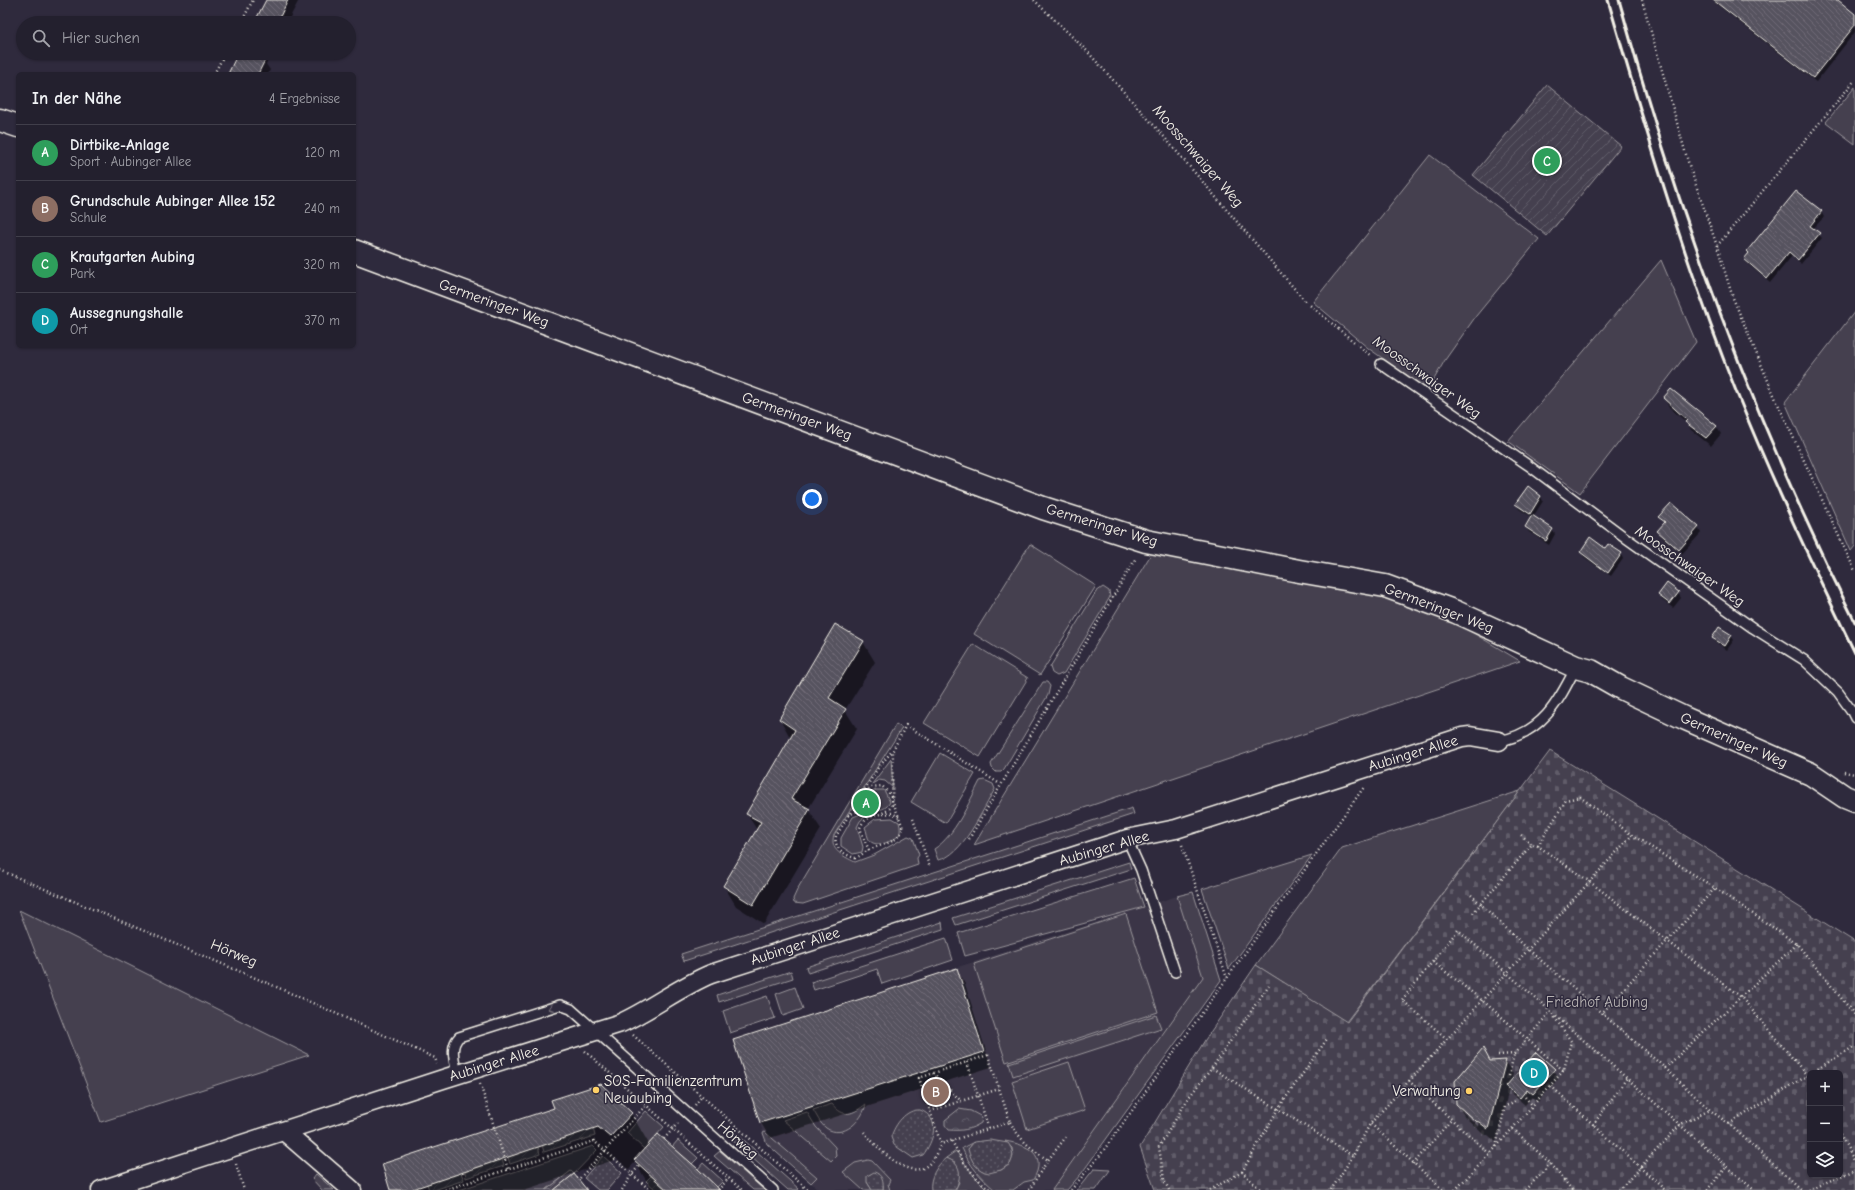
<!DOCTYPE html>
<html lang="de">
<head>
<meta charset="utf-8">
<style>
  :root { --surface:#23202e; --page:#2b2836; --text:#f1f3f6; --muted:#a3a3aa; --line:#403e4a; --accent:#8c9099 }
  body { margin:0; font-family:"Comic Neue",sans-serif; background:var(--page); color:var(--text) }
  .controls { position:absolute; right:12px; bottom:12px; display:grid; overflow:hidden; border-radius:6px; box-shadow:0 1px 3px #0004 }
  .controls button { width:36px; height:36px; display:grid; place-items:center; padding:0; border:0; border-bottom:1px solid var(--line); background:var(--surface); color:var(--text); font:20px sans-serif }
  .you { position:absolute; left:812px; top:499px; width:14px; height:14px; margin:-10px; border:3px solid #fff; border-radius:50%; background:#1a73e8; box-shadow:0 0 0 6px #1a73e833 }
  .badge { display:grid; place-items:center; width:26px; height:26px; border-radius:50%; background:var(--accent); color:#fff; font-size:13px; font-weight:700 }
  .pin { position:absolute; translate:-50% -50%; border:2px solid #fff; box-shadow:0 1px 4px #0006 }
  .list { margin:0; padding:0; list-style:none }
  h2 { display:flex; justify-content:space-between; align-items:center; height:52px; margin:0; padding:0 16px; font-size:17px }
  h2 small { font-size:13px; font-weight:400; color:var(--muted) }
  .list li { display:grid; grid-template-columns:26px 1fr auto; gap:12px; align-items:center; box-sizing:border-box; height:56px; padding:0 16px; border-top:1px solid var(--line) }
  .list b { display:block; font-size:15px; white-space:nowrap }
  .list p { margin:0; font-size:13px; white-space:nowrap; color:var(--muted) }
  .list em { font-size:13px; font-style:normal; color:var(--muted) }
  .icon { flex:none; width:22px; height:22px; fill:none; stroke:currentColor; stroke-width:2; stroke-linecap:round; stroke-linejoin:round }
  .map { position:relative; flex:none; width:1855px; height:1190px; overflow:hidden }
  .search { position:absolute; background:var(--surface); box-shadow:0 1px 3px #0004; left:16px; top:16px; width:340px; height:44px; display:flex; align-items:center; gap:10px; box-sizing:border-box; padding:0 14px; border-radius:22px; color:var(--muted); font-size:15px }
  .panel { position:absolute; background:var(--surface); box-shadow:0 1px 3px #0004; left:16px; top:72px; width:340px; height:276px; border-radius:6px }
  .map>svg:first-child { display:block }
  .built { fill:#3b3647 }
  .grass { fill:#454050; stroke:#9c989c }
  .forest { fill:url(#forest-crowns); stroke:#9c989c }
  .cemetery { fill:url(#cemetery-stones); stroke:#9c989c; fill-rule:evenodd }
  .park { fill:url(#park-dots); stroke:#9c989c }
  .garden { fill:url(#garden-furrows); stroke:#9c989c }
  .shadow { fill:#0007; fill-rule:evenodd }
  .building { fill:url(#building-back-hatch); stroke:#f4f1e8 }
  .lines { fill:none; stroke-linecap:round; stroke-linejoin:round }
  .lane-casing { stroke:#f4f1e8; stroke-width:12 }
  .street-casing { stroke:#f4f1e8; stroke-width:21 }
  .secondary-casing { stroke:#f4f1e8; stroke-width:25 }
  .path { stroke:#f4f1e8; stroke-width:2.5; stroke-dasharray:1 3; stroke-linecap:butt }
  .lane { stroke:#2f2a3d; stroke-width:9 }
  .street { stroke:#2f2a3d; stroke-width:18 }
  .secondary { stroke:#2f2a3d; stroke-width:22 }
  .rail { stroke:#f4f1e8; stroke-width:3 }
  .oneway { stroke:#747079 }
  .poi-dot { fill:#ffd166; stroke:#2f2a3d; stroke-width:1.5 }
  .labels { text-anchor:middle; stroke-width:3; stroke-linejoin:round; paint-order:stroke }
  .street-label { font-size:15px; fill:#f4f1e8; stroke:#2f2a3d }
  .park-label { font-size:15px; fill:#b7b3b3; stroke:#2f2a3d }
  .poi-label { font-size:15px; fill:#f4f1e8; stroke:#2f2a3d; text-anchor:start }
</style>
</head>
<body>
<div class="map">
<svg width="1855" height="1190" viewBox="0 0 1855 1190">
  <defs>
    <pattern id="forest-crowns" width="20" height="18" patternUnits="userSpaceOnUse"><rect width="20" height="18" fill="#454050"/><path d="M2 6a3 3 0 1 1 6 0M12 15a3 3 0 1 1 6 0" fill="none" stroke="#605c69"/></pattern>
    <pattern id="cemetery-stones" width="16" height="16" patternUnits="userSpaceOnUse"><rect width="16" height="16" fill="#454050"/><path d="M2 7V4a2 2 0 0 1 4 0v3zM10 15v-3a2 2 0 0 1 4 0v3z" fill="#605c69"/></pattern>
    <pattern id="park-dots" width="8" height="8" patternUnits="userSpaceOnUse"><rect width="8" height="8" fill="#454050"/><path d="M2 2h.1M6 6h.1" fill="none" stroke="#605c69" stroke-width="1.8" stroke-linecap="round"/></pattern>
    <pattern id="garden-furrows" width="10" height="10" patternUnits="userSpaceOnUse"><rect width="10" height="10" fill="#454050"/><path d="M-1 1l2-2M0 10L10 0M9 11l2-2" fill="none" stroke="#605c69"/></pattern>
    <pattern id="building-back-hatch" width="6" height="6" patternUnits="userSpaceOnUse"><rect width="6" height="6" fill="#56525f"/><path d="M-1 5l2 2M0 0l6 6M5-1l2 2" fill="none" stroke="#6f6b76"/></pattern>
  </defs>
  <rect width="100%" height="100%" fill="#2f2a3d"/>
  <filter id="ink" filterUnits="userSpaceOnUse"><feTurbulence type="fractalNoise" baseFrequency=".025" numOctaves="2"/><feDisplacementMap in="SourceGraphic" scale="8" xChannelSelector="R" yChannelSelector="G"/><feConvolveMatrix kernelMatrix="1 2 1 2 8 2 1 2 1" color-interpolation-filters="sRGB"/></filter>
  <g filter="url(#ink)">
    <path class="built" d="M 1177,896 L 1203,977 L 1052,1190 L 819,1190 L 767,1144 L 733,1040 Z"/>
    <path class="grass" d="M 1855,87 L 1855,144 L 1826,122 Z
      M 1430,155 L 1539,239 L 1476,316 L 1445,360 L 1428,390 L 1368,348 L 1313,302 Z
      M 1661,260 L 1696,342 L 1580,493 L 1508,441 Z
      M 1855,311 L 1855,546 L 1851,551 L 1785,402 Z
      M 1030,544 L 1096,586 L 1040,675 L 974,634 Z
      M 1153,551 L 1406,600 L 1453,621 L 1520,661 L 974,845 Z
      M 1103,587 L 1109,591 L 1110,597 L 1064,673 L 1057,676 L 1052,673 L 1050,667 L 1096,592 Z
      M 973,644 L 1028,678 L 980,757 L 924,723 Z
      M 1043,682 L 1047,682 L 1050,686 L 1048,695 L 1004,769 L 1001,772 L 996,772 L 992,768 L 991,764 Z
      M 896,724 L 902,728 L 834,835 C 829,850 843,856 855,862 L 874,855 L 908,836 L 913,838 L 919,855 L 917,858 L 918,865 L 803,904 L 794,903 L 793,899 L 798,888 Z
      M 940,753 L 975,774 L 946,823 L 911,802 Z
      M 891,759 L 893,788 L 885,781 L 879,780 L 872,784 Z
      M 984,780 L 993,784 L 995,789 C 983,809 962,857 938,860 L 934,849 C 955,836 969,802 980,781 Z
      M 876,790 L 884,790 L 890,802 C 884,814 870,809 859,807 L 866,795 Z
      M 1520,791 L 1346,1022 L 1256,965 L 1342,848 Z
      M 1132,808 L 1134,814 L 684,961 L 681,954 Z
      M 863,813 L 867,815 L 860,821 L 857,827 L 863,847 L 862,852 L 853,854 L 841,846 L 841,838 L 853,817 Z
      M 892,818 L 899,822 C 900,826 901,831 899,835 C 894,841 877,848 870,841 C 867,838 867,831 865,827 L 875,819 Z
      M 1312,855 L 1229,969 L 1202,889 Z
      M 1129,862 L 1131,869 L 956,925 L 953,918 Z
      M 1134,878 L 1144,907 L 965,956 L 958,933 Z
      M 1193,892 L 1221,980 L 1081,1174 L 1067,1190 L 1052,1190 L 1203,977 L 1177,896 Z
      M 19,910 L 309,1055 L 101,1122 Z
      M 1126,914 L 1158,1012 L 1006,1062 L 974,964 Z
      M 942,922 L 943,929 L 808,973 L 806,967 Z
      M 946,938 L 953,960 L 882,984 L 877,969 L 814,990 L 811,982 Z
      M 791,971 L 793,978 L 719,1002 L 717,995 Z
      M 795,987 L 803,1009 L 783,1016 L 776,994 Z
      M 767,996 L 775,1018 L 730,1033 L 723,1011 Z
      M 1156,1015 L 1161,1028 L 1013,1076 L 1009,1063 Z
      M 1069,1062 L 1085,1110 L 1027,1129 L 1012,1081 Z
      M 832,1104 C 844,1119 853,1114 866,1104 C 863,1120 843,1140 826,1128 C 820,1124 817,1116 813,1110 Z
      M 646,1111 L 664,1127 L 644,1149 L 627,1133 Z
      M 807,1112 L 816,1127 L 835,1147 L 836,1156 L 831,1161 L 783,1120 Z
      M 765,1132 L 817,1177 L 811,1183 L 767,1144 L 763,1133 Z
      M 737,1134 L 799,1189 L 798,1190 L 788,1190 L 732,1140 Z
      M 678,1140 L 698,1158 L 692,1164 L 672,1147 Z
      M 1005,1141 C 1028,1145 1048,1154 1033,1180 L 1024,1182 L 1013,1190 L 995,1190 C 981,1178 969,1165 962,1148 L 974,1142 L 971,1144 C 971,1158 971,1165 985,1172 L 1001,1170 L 1010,1164 L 1013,1156 L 1012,1148 Z
      M 593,1146 L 597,1150 L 574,1174 L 571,1171 L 546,1190 L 459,1190 Z
      M 720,1151 L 764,1190 L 753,1190 L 714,1156 Z
      M 956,1151 L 974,1176 L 988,1190 L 955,1190 L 959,1182 L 955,1162 L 946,1158 Z
      M 868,1160 L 872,1161 L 890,1180 L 888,1184 L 890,1190 L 883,1190 L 883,1185 L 867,1182 L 872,1190 L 863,1190 L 843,1172 L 855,1163 Z
      M 703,1163 L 723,1181 L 717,1187 L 698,1169 Z
      M 1094,1169 L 1110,1170 L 1096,1190 L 1077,1190 Z
      M 316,1174 L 334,1190 L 322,1190 L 312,1179 Z"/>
    <path class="forest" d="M 959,1109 L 971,1111 L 982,1117 L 981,1123 C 970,1130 962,1131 949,1130 L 945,1125 L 945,1120 Z"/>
    <path class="cemetery" d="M 1550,751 L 1855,942 L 1855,1190 L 1155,1190 L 1140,1147 L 1205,1040 L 1256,965 L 1347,1022 ZM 1810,1073 L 1840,1073 L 1840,1175 L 1810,1175 Z"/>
    <path class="park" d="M 920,1110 C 942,1118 933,1142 923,1155 L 913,1158 L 894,1145 L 891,1137 C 895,1124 906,1109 920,1110 Z
      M 990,1140 L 1008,1143 C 1013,1149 1014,1157 1010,1164 L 1001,1170 L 989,1173 C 977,1171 971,1161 968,1149 L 974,1142 Z
      M 603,1156 L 622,1173 L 607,1190 L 598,1190 L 584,1178 Z
      M 946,1158 C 962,1163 962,1177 955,1190 L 931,1190 C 929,1178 937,1165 946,1158 Z
      M 874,1172 C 882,1174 884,1182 883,1190 L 872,1190 L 867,1182 L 867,1176 Z"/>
    <path class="garden" d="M 1547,85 L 1621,146 L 1547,236 L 1473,175 Z
      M 593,1128 L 595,1136 L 544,1152 L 542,1145 Z
      M 500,1133 L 538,1147 L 540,1154 L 510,1164 Z
      M 497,1144 L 504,1166 L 466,1178 L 465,1172 L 496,1161 L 491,1145 Z
      M 571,1171 L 574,1174 L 554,1190 L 546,1190 Z
      M 461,1173 L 464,1180 L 434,1190 L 429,1190 L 427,1184 Z
      M 651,1176 L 667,1190 L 656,1190 L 646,1181 Z"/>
    <path class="shadow" d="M 267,0 L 299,0 L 287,23 L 255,23 Z
      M 1713,0 L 1836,0 L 1855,15 L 1855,32 L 1816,82 L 1715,3 Z
      M 240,53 L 272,53 L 266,64 L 270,70 L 268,74 L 229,74 Z
      M 1821,212 L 1824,217 L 1813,229 L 1822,238 L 1801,264 L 1792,256 L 1770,283 L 1748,264 L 1745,260 L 1750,254 Z
      M 1664,398 L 1716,426 L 1721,434 L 1711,446 L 1691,430 L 1688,424 L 1669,407 Z
      M 1528,488 L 1541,497 L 1543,501 L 1533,517 L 1552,530 L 1555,534 L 1549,545 L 1529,532 L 1526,527 L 1532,517 L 1519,509 L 1517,504 Z
      M 1671,504 L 1698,528 L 1701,533 L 1682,554 L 1661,536 L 1658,531 L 1665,523 L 1660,517 Z
      M 1606,549 L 1621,554 L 1623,559 L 1611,576 L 1584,557 L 1581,552 Z
      M 1667,585 L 1678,593 L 1681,598 L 1673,608 L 1662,600 L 1659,595 Z
      M 1731,636 L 1734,640 L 1727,650 L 1716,642 L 1713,638 Z
      M 863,642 L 875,662 L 845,710 L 857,729 L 808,809 L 821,829 L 764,924 L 736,906 L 724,886 L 757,830 L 747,814 L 791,739 L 780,719 Z
      M 956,969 L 965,984 L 991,1067 L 770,1138 L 761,1123 L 734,1041 Z
      M 1536,1053 L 1554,1070 L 1559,1078 L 1538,1102 L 1532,1097 L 1525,1105 L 1512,1094 L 1509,1089 L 1496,1142 L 1488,1135 L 1484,1135 L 1465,1117 L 1457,1104 L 1490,1062 L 1505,1061 L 1513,1074 L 1511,1082 ZM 1463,1109 L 1479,1124 L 1478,1126 L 1463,1112 Z
      M 631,1113 L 649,1144 L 716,1190 L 652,1190 L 635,1162 L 629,1169 L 617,1159 L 524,1190 L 391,1190 Z"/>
    <path class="building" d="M 266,0 L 288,0 L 277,23 L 254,23 Z
      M 1713,0 L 1838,0 L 1855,14 L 1855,25 L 1813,78 Z
      M 238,53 L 261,53 L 259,57 L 265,60 L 258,74 L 228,74 Z
      M 1796,191 L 1822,211 L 1810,226 L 1820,233 L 1798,260 L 1789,252 L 1767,279 L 1744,259 L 1749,253 L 1747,251 Z
      M 1671,389 L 1717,426 L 1706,438 L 1685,422 L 1687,420 L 1663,398 Z
      M 1528,486 L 1541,496 L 1530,514 L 1515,504 Z
      M 1671,503 L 1699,527 L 1679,550 L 1657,531 L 1665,522 L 1658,517 Z
      M 1532,515 L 1553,529 L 1546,541 L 1525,527 Z
      M 1590,537 L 1605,548 L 1608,544 L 1622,553 L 1608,573 L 1580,552 Z
      M 1667,583 L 1679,592 L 1670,604 L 1658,595 Z
      M 835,624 L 864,641 L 829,698 L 846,709 L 791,799 L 810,809 L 753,905 L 723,886 L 761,822 L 746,814 L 795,730 L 779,719 Z
      M 1719,627 L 1732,635 L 1725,646 L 1712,638 Z
      M 957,968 L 984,1052 L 760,1123 L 733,1040 Z
      M 1483,1048 L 1490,1061 L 1506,1060 L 1488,1129 L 1479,1122 L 1475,1121 L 1456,1104 L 1455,1081 Z
      M 1536,1052 L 1555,1069 L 1533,1094 L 1527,1089 L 1520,1098 L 1506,1086 Z
      M 601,1084 L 632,1113 L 610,1137 L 598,1127 L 410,1190 L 390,1190 L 382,1164 L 554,1108 L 551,1100 Z
      M 658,1134 L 698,1169 L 720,1190 L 667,1190 L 634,1160 Z
      M 574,1174 L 587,1190 L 554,1190 Z"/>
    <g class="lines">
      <g class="lane-casing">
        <path id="lane" d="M 1381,364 L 1528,465 L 1626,538 L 1753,628 L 1804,660 L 1838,692 L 1851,710 L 1855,718
          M 1499,741 C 1542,733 1558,703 1576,667
          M 1127,839 L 1141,870 L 1175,972
          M 457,1074 C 455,1062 449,1047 459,1037 L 560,1005 L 571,1009 L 773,1190"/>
      </g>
      <g class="street-casing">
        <path id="street" d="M 284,1131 L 352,1190
          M 101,1190 L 443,1079 L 621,1023 C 652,1009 679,987 711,974 L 1127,839 L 1176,829 L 1462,737 L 1470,736 L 1499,741"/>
      </g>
      <g class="secondary-casing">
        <path id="secondary" d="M 0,120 L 18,126
          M 354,251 L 1043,508 L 1146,541 L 1299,571 L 1385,586 L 1456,612 L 1576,667 L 1591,671 L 1621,688 L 1684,718 L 1811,774 L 1845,797 L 1855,801"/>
      </g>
      <path class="path" d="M 1034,0 L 1086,50 L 1159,131 L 1305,301 L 1371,356
        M 1642,0 L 1689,165 L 1717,246 L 1733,298 L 1777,402 L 1855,571
        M 241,23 L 253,0
        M 214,74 L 225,53
        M 1717,246 L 1855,80
        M 1844,772 L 1855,774
        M 859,797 L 871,787 L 882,786 L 890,794 L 903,828 C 898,844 883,843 869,850 C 864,852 861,856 855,858 C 845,855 833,848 836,836 L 878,768 L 893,750 L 906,725 L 1000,784
        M 883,814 L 892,813 L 899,817
        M 848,815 L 858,811 L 876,814
        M 913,819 L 930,868
        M 1521,835 L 1532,844
        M 969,839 L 1136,558
        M 1182,845 L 1227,978
        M 1538,846 L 1566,800 L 1580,797 L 1632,835 L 1715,888 L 1797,944 L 1855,1015
        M 869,850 L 864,839 L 860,828 C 866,812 885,818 892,805 L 893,751
        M 0,870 L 279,988 L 435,1058 L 437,1064
        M 1471,895 L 1529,950 L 1665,1068 L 1710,1110 L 1729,1124 L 1801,1190
        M 1473,913 L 1532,844 L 1538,846 L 1590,882 L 1741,997 L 1810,1079
        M 1433,962 L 1483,1001 L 1563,1070
        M 1601,1014 L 1715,888
        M 633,1035 L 808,1190
        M 1447,1039 L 1402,1000 L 1458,930 L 1754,1190
        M 585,1051 L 742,1190
        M 988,1055 L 1010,1122 L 941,1144 L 919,1078 Z
        M 1498,1055 L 1514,1054 L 1551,1011
        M 967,1062 L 989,1129
        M 1212,1068 L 1269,985
        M 1665,1068 L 1797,944
        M 933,1073 L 961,1101
        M 1811,1073 L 1855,1046
        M 1509,1076 L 1514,1054
        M 1409,1081 L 1632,835
        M 480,1084 L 508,1169
        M 1551,1086 L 1665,1190
        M 1525,1097 L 1533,1106
        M 695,1105 L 702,1096
        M 930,1111 L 999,1089
        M 1010,1122 C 1021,1141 1030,1148 1048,1160
        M 1371,1124 L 1443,1190
        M 1729,1124 L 1810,1074
        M 1593,1125 L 1627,1078
        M 1513,1129 L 1551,1164 L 1572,1190
        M 864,1132 C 875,1145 905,1179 925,1167 C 933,1162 937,1152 941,1144
        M 1840,1134 L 1855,1162
        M 664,1139 L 679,1122
        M 952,1141 C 961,1160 973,1177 991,1190
        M 1496,1147 L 1505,1106 L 1511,1104 L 1515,1100
        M 236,1164 L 244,1190
        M 1413,1164 L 1452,1119
        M 1242,1172 L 1278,1109 L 1327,1039
        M 580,1178 L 646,1105
        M 445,1190 L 594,1141 L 650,1190
        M 622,1190 L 632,1174 L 639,1166
        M 718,1190 L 729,1178
        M 1029,1190 L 1048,1160 L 1066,1137
        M 1071,1190 L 1101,1154 L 1364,787
        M 1169,1190 L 1164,1180 L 1159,1147 L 1189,1097 L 1212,1068 L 1353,1156 L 1370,1124 L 1409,1081 L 1490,1154
        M 1210,1190 L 1242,1172 L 1261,1190
        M 1331,1190 L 1353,1156
        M 1455,1190 L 1490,1154 L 1564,1070 L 1571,1041 L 1553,1015
        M 1525,1190 L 1551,1164
        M 1619,1190 L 1681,1124 L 1710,1110
        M 1707,1190 L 1728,1166
        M 1808,1190 L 1855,1170"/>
      <use href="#lane" class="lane"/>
      <use href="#street" class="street"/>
      <use href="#secondary" class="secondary"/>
      <path class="rail" d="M 1608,0 C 1646,131 1685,264 1736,391 C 1772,480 1813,567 1855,653
        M 1619,0 C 1678,214 1755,424 1855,622"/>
    </g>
    <defs><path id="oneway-chevron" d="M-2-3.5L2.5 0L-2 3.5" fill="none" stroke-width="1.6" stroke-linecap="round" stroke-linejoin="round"/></defs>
    <use class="oneway" href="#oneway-chevron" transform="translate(551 1008) rotate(163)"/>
  </g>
  <g class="poi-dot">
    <circle cx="596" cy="1090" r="4"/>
    <circle cx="1469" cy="1091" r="4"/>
  </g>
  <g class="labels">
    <g class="street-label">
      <text transform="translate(1198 156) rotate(49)" y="5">Moosschwaiger Weg</text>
      <text transform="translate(494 303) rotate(20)" y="5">Germeringer Weg</text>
      <text transform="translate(1427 377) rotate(36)" y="5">Moosschwaiger Weg</text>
      <text transform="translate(797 416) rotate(20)" y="5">Germeringer Weg</text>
      <text transform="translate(1102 525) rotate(17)" y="5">Germeringer Weg</text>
      <text transform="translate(1690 566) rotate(35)" y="5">Moosschwaiger Weg</text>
      <text transform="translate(1439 608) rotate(21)" y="5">Germeringer Weg</text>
      <text transform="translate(1734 740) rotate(24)" y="5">Germeringer Weg</text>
      <text transform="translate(1413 753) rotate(-17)" y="5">Aubinger Allee</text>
      <text transform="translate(1104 848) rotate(-16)" y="5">Aubinger Allee</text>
      <text transform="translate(795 946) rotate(-18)" y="5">Aubinger Allee</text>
      <text transform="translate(234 953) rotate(23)" y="5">Hörweg</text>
      <text transform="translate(494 1063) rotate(-17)" y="5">Aubinger Allee</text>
      <text transform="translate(738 1140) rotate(42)" y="5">Hörweg</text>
    </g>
    <g class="park-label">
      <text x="1597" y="1007">Friedhof Aubing</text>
    </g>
    <g class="poi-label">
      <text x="604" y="1086">SOS-Familienzentrum<tspan x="604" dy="17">Neuaubing</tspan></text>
      <text x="1461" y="1096" text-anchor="end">Verwaltung</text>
    </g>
  </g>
</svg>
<div class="controls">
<button>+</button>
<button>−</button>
<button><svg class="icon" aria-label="layers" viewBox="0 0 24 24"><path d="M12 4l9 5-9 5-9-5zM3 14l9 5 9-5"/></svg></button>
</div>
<div class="you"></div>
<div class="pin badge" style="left:866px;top:803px;background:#2e9e5b">A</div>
<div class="pin badge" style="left:936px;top:1092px;background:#8d6e63">B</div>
<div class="pin badge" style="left:1547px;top:161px;background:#2e9e5b">C</div>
<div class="pin badge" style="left:1534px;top:1073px;background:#0f9aa8">D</div>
<div class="search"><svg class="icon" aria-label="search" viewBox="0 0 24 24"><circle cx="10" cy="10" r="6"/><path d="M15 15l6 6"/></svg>Hier suchen</div>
<section class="panel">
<h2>In der Nähe<small>4 Ergebnisse</small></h2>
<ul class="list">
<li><span class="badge" style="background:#2e9e5b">A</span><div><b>Dirtbike-Anlage</b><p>Sport · Aubinger Allee</p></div><em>120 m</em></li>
<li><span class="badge" style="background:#8d6e63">B</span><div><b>Grundschule Aubinger Allee 152</b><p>Schule</p></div><em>240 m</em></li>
<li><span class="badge" style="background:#2e9e5b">C</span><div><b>Krautgarten Aubing</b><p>Park</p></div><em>320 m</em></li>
<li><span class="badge" style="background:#0f9aa8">D</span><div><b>Aussegnungshalle</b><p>Ort</p></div><em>370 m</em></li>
</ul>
</section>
</div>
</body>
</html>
